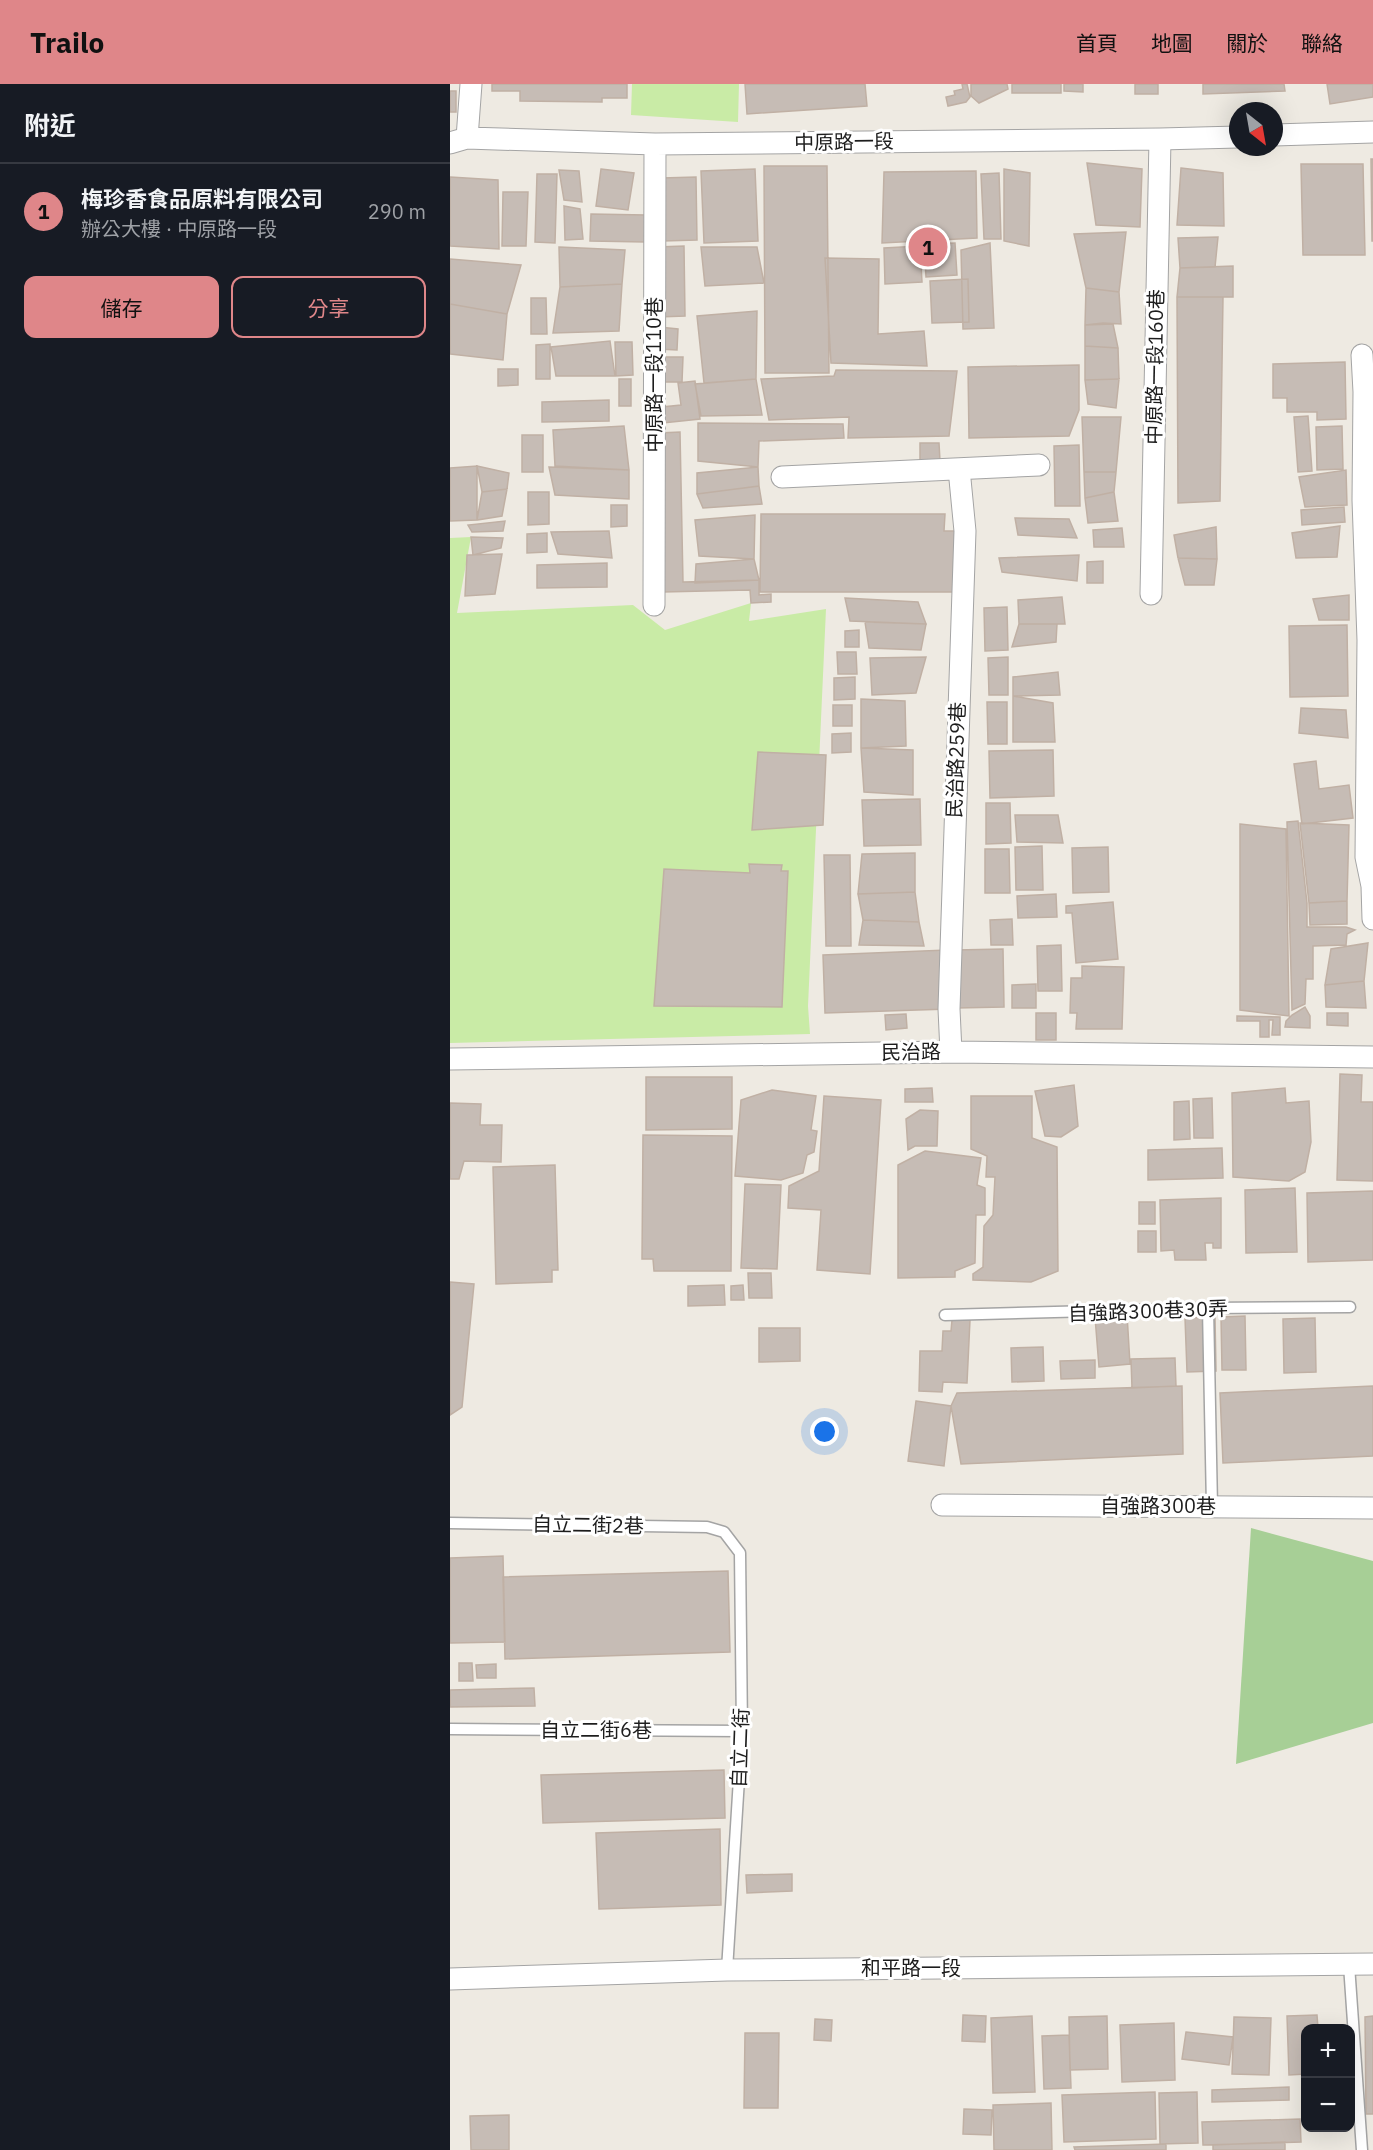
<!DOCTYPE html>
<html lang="zh-TW">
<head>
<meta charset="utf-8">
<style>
  :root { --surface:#171b24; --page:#20242c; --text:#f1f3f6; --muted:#9ea1a6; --line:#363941; --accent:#df8689 }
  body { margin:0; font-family:"IBM Plex Sans","Noto Sans TC",sans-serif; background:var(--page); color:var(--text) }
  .controls { position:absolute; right:18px; bottom:18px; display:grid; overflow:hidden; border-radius:12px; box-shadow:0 6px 24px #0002 }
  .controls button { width:54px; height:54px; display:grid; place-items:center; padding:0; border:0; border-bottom:2px solid var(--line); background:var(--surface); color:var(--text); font:30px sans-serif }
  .compass { position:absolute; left:779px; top:18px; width:54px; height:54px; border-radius:50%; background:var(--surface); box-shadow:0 6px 24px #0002; rotate:149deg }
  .you { position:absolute; left:375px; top:1348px; width:21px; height:21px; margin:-15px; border:4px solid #fff; border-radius:50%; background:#1a73e8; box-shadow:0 0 0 9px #1a73e833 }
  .badge { display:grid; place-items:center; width:39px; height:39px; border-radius:50%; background:var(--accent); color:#111; font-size:20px; font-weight:700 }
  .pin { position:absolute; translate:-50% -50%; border:3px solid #fff; box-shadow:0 2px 6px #0006 }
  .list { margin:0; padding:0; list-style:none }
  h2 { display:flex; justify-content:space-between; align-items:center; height:78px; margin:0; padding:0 24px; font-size:26px }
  h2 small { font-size:20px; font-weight:400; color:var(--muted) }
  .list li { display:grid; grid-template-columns:39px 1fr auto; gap:18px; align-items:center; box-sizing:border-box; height:96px; padding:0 24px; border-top:2px solid var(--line) }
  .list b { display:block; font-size:22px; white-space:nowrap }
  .list p { margin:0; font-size:20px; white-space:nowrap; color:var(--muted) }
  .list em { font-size:20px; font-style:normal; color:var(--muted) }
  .actions { display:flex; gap:12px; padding:18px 24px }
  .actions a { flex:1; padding:14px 0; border:2px solid var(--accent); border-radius:12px; text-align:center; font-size:21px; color:var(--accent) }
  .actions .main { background:var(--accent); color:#111 }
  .map { position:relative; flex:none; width:923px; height:2066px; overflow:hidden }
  header { display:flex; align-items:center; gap:36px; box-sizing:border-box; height:84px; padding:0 30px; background:var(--accent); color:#111 }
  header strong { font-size:28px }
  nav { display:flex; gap:33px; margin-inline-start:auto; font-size:21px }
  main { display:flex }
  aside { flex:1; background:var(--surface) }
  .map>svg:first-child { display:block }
  .grass { fill:#c9eba6 }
  .forest { fill:#a7cf96 }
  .building { fill:#c6bcb5; stroke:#c0b0a4; stroke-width:1.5 }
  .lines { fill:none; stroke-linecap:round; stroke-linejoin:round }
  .service-casing { stroke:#a4a4a4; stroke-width:13 }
  .minor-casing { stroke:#a4a4a4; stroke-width:23 }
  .service { stroke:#fff; stroke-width:10 }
  .minor { stroke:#fff; stroke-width:21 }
  .labels { text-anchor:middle; stroke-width:6; stroke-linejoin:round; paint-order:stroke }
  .street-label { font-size:20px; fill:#1d1d1d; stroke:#fff }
</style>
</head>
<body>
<header>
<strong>Trailo</strong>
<nav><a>首頁</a><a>地圖</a><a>關於</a><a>聯絡</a></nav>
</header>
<main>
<aside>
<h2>附近<small></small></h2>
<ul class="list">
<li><span class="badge">1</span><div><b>梅珍香食品原料有限公司</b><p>辦公大樓 · 中原路一段</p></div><em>290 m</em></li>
</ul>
<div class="actions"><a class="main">儲存</a><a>分享</a></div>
</aside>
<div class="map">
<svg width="923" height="2066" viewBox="0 0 923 2066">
  <rect width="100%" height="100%" fill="#eeeae2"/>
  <path class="grass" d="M 182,0 L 289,0 L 288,38 L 181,31 Z
    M 21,453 L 7,529 L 183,521 L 215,546 L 301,519 L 299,537 L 376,525 L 358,922 L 360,950 L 0,959 L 0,454 Z"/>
  <path class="forest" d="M 801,1444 L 923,1477 L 923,1639 L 786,1680 Z"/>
  <path class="building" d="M 42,0 L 177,0 L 177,14 L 152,14 L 152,18 L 70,17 L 70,7 L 42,7 Z
    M 295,0 L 415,0 L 417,22 L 297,30 Z
    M 512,0 L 517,0 L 520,13 L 516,18 L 498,22 L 496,13 L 505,11 L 504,7 L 513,5 Z
    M 521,0 L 557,0 L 558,5 L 529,19 L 521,12 Z
    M 562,0 L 611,0 L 611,9 L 562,9 Z
    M 614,0 L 633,0 L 633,8 L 614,7 Z
    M 685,0 L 708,0 L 708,10 L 685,10 Z
    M 753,0 L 834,0 L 835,7 L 753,10 Z
    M 877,0 L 923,0 L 923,13 L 880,20 Z
    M 0,7 L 6,7 L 6,28 L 0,28 Z
    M 921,75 L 923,75 L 923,157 L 922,157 Z
    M 637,79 L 692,85 L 690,143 L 646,141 Z
    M 851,80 L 913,80 L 915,171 L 853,171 Z
    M 314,82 L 377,82 L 379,289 L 315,289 Z
    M 731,84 L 773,89 L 774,142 L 727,141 Z
    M 151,85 L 184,89 L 178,126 L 146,122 Z
    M 305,85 L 308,157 L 254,159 L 251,87 Z
    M 554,85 L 580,89 L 579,162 L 554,157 Z
    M 109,86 L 129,87 L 132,118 L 114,116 Z
    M 526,87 L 527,154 L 432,159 L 434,88 Z
    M 549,89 L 551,155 L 534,155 L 531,90 Z
    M 87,90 L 107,90 L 105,159 L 85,158 Z
    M 0,93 L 48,96 L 49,165 L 0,162 Z
    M 246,93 L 247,156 L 213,157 L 212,94 Z
    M 53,108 L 78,108 L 76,162 L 52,162 Z
    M 114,122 L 130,125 L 133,155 L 115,156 Z
    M 141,130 L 196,131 L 195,158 L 140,157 Z
    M 676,148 L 669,208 L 636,204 L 624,150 Z
    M 768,153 L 765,183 L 730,184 L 728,154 Z
    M 505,159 L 507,191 L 476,193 L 474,160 Z
    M 540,159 L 544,244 L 513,245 L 511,166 Z
    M 234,162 L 235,232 L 208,233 L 207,163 Z
    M 470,162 L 472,198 L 435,200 L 434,164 Z
    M 109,163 L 175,166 L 172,200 L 110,203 Z
    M 251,163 L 307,163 L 314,199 L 255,202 Z
    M 375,174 L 429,175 L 428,250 L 474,247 L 477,282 L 381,279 Z
    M 0,175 L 71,181 L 57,230 L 0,220 Z
    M 783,182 L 783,213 L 727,213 L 730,184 Z
    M 518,195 L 519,238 L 482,239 L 480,197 Z
    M 172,200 L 169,247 L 103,249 L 110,203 Z
    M 636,204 L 669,208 L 671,240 L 653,239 L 635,241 Z
    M 727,213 L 773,213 L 770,417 L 728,419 Z
    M 81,214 L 96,214 L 97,250 L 81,250 Z
    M 0,220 L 57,230 L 53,276 L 0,270 Z
    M 307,227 L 306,295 L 254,299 L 247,232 Z
    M 663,240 L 668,264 L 635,262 L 635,241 Z
    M 209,243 L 228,245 L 227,266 L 208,265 Z
    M 160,257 L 165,292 L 106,292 L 101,263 Z
    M 165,258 L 182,258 L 183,291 L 166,292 Z
    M 100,260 L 100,295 L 86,295 L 86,261 Z
    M 635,262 L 668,264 L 669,295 L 635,296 Z
    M 210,273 L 233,273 L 232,298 L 211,298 Z
    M 895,278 L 896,335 L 867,336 L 867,328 L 837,328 L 837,314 L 823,314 L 823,280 Z
    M 629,281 L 629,326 L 619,352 L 519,354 L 518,283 Z
    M 48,285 L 68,285 L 68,301 L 48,302 Z
    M 386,286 L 507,287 L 499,352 L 398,354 L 399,333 L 319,336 L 311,295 L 384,292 Z
    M 169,295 L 181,295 L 181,322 L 169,322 Z
    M 306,295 L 312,331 L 251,332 L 245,300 Z
    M 669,295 L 666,324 L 638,320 L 635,296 Z
    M 245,297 L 250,335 L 213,339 L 212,323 L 231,321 L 228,299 Z
    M 159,316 L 159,337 L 92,338 L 92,318 Z
    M 858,332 L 862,387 L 848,388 L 844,333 Z
    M 632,333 L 671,333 L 666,388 L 634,388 Z
    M 248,339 L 393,340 L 394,354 L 309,357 L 308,383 L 248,377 Z
    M 174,342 L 179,386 L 105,382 L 103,346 Z
    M 892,342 L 893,385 L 867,386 L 866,343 Z
    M 230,348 L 233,498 L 309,496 L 309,511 L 321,510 L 321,518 L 301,519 L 300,506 L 213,508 L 209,349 Z
    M 72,351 L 93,351 L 93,388 L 72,388 Z
    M 470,359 L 489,359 L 490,377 L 470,378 Z
    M 629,361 L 630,422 L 605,422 L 604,362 Z
    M 27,382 L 27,436 L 0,437 L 0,384 Z
    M 27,382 L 59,389 L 57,405 L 32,408 Z
    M 99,383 L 179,386 L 179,415 L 105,411 Z
    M 308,383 L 309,402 L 247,410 L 247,389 Z
    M 896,386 L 897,421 L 855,423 L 849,393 Z
    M 634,388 L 666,388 L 664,408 L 635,414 Z
    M 309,402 L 312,420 L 253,424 L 247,410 Z
    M 57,405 L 52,432 L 27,436 L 32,408 Z
    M 78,408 L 99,408 L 99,440 L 78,441 Z
    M 664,408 L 668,437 L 638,439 L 635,414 Z
    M 161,421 L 177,421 L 177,442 L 161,443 Z
    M 894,423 L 895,438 L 852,441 L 851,426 Z
    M 311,430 L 495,430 L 494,447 L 515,447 L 514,508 L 310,508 Z
    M 305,431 L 304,475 L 249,472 L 245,436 Z
    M 565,434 L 619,435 L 627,454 L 568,451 Z
    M 55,437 L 53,447 L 22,448 L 18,441 Z
    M 890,442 L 887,473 L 846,474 L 842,449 Z
    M 766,443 L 767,475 L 728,474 L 724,451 Z
    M 672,444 L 674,463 L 644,463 L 643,446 Z
    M 159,447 L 162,474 L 108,470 L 101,448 Z
    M 97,449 L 97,468 L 77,469 L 77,450 Z
    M 21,453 L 53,454 L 51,464 L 23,471 Z
    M 52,470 L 45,510 L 15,512 L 17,471 Z
    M 629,471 L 627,497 L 552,488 L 549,474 Z
    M 728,474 L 767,475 L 764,501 L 735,501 Z
    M 304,475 L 309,496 L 245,499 L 246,480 Z
    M 653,477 L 653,499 L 637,499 L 637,478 Z
    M 157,479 L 157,503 L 87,504 L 87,481 Z
    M 899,511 L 899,536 L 869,536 L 863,515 Z
    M 612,513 L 615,540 L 569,540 L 568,516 Z
    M 395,514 L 468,518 L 476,540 L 400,537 Z
    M 557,523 L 558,566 L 535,567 L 534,524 Z
    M 415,538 L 476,540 L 471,566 L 419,564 Z
    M 569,540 L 607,540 L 606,558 L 562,563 Z
    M 897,541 L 898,612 L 840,613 L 839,542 Z
    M 409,546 L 409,563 L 395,563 L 395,547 Z
    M 387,568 L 406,568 L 407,590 L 388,590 Z
    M 476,573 L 466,609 L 422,611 L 420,574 Z
    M 558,573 L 558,611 L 539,611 L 538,574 Z
    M 608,588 L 610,611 L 563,612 L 563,593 Z
    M 405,593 L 405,615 L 384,616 L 384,594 Z
    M 563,612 L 603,619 L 605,658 L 563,658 Z
    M 411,615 L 455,617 L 456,662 L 411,664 Z
    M 537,618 L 557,618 L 557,660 L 538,660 Z
    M 383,621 L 402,621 L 402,642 L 383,642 Z
    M 851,624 L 896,626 L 898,654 L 849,649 Z
    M 401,649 L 401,668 L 382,669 L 382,650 Z
    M 411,664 L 463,666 L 463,711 L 414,708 Z
    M 603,666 L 604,712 L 540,714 L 539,667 Z
    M 308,668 L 376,671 L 373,741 L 302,746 Z
    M 866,677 L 869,705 L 899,701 L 903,734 L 852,740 L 844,680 Z
    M 470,715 L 471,761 L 414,762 L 412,716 Z
    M 536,719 L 560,719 L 561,759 L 536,760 Z
    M 565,731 L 608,731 L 613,759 L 567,758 Z
    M 848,737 L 857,819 L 857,843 L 896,843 L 905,846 L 897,850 L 896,861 L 863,862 L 863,895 L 856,895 L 855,920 L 842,926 L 837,738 Z
    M 850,739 L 899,741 L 897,817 L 859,819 Z
    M 790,740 L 836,745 L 839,932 L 790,926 Z
    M 592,762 L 593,806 L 566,806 L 565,763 Z
    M 658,763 L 659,808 L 623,809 L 622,764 Z
    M 535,765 L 559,765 L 560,809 L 535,809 Z
    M 465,769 L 465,808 L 408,810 L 412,770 Z
    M 374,771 L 400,771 L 401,862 L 376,862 Z
    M 299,780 L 332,781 L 331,787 L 338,787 L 332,923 L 204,922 L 214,785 L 300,789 Z
    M 465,808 L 469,838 L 413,836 L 408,810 Z
    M 606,810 L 607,833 L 568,834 L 567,812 Z
    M 897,817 L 897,840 L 860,841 L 859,819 Z
    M 663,818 L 668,875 L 626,879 L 622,829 L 616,829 L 616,822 Z
    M 562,835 L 563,861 L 541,861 L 540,836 Z
    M 413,836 L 469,838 L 474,862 L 409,861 Z
    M 918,859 L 914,897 L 875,901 L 881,865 Z
    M 611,861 L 612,907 L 588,907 L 587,862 Z
    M 553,865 L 554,923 L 507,924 L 506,866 Z
    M 497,866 L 499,925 L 375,929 L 373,871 Z
    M 632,882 L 674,883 L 672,945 L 626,945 L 627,929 L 620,929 L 621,894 L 632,894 Z
    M 914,897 L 916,924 L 876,923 L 875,901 Z
    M 586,900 L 586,924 L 562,924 L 562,901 Z
    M 855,923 L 860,932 L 860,944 L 835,943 L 836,937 L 842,931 Z
    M 586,929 L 606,929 L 606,956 L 586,956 Z
    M 877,929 L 898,929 L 898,942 L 877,941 Z
    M 456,930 L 457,944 L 436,946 L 435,931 Z
    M 787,932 L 830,933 L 830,951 L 822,951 L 823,936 L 819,936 L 819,953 L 810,953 L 810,937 L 787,937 Z
    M 890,990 L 912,991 L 911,1018 L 923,1018 L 923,1097 L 887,1096 Z
    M 196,993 L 282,993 L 282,1045 L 196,1046 Z
    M 624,1001 L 628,1042 L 611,1053 L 595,1052 L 585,1007 Z
    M 482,1004 L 483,1018 L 455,1018 L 455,1005 Z
    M 835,1004 L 836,1019 L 859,1017 L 861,1058 L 855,1088 L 839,1097 L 783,1093 L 782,1009 Z
    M 322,1006 L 366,1012 L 361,1046 L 367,1047 L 364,1068 L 357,1071 L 353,1089 L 331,1096 L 285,1092 L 291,1016 Z
    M 374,1012 L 431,1016 L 420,1190 L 367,1186 L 371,1126 L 338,1124 L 339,1102 L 369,1087 Z
    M 521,1012 L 582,1012 L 582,1054 L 607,1063 L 608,1187 L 581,1198 L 523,1196 L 523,1190 L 533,1183 L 534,1142 L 543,1131 L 545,1093 L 536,1093 L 537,1072 L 521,1065 Z
    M 762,1014 L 763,1054 L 744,1054 L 743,1015 Z
    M 739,1017 L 740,1055 L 724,1056 L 724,1018 Z
    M 0,1019 L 31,1020 L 30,1041 L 52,1041 L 51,1078 L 14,1077 L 9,1095 L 0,1095 Z
    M 470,1026 L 488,1027 L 487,1062 L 465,1062 L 458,1066 L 456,1035 Z
    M 193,1051 L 282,1052 L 281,1187 L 204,1187 L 203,1175 L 192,1175 Z
    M 772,1064 L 773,1094 L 698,1096 L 698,1066 Z
    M 475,1067 L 531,1074 L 527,1101 L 535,1104 L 535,1131 L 526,1131 L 525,1179 L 505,1187 L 505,1193 L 448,1194 L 448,1081 Z
    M 105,1081 L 108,1186 L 102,1186 L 102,1198 L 46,1200 L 43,1083 Z
    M 295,1100 L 331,1101 L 327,1185 L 291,1184 Z
    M 845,1104 L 847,1168 L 796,1169 L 795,1106 Z
    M 923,1107 L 923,1176 L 858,1178 L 857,1109 Z
    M 771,1114 L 771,1164 L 763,1164 L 763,1159 L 755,1159 L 756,1176 L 725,1176 L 724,1166 L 711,1167 L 710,1116 Z
    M 689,1118 L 705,1118 L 705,1140 L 689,1140 Z
    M 688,1147 L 706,1147 L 706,1168 L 688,1168 Z
    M 298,1189 L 321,1189 L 322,1214 L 299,1214 Z
    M 0,1198 L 24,1200 L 12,1323 L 0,1331 Z
    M 274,1201 L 275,1221 L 238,1222 L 238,1202 Z
    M 293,1201 L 294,1216 L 281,1216 L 281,1202 Z
    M 677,1230 L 680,1280 L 649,1283 L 645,1233 Z
    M 795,1232 L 796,1286 L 772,1286 L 771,1233 Z
    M 765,1233 L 766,1287 L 737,1288 L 735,1234 Z
    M 865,1234 L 866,1288 L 834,1289 L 833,1235 Z
    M 502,1236 L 520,1236 L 517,1299 L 493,1298 L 492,1308 L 469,1307 L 470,1267 L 492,1267 L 493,1247 L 501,1247 Z
    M 309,1244 L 350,1244 L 350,1277 L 309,1278 Z
    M 593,1263 L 594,1297 L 562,1298 L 561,1264 Z
    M 725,1274 L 726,1302 L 682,1304 L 681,1275 Z
    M 645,1276 L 645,1294 L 611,1295 L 610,1277 Z
    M 732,1302 L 733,1370 L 511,1380 L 501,1322 L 507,1309 Z
    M 923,1302 L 923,1372 L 773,1379 L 770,1309 Z
    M 466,1317 L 501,1322 L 494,1382 L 458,1377 Z
    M 53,1472 L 55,1558 L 0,1559 L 0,1474 Z
    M 278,1487 L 280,1568 L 55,1575 L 53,1493 Z
    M 9,1579 L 22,1579 L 23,1597 L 9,1597 Z
    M 46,1580 L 46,1594 L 27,1594 L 26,1581 Z
    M 84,1604 L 85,1622 L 0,1623 L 0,1606 Z
    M 274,1686 L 275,1734 L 93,1739 L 91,1691 Z
    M 270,1745 L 271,1821 L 149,1825 L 146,1749 Z
    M 342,1790 L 342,1807 L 297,1809 L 296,1791 Z
    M 513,1931 L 536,1932 L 535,1958 L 512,1957 Z
    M 867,1931 L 868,1944 L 856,1944 L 856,1990 L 839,1991 L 837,1932 Z
    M 582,1932 L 585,2008 L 543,2009 L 541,1934 Z
    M 657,1932 L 658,1985 L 620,1986 L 619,1933 Z
    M 923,1932 L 923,2030 L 916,2030 L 915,1933 Z
    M 784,1933 L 821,1934 L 819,1991 L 782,1990 Z
    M 365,1935 L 382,1936 L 381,1957 L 364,1956 Z
    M 724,1939 L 725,1996 L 672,1998 L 670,1941 Z
    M 736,1948 L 783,1953 L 779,1981 L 732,1975 Z
    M 295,1949 L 329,1949 L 328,2024 L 294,2024 Z
    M 619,1951 L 621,2004 L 594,2005 L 592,1952 Z
    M 839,2003 L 839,2016 L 762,2018 L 762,2006 Z
    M 705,2008 L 706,2055 L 614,2058 L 612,2011 Z
    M 747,2008 L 748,2059 L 710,2060 L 709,2009 Z
    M 601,2019 L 602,2066 L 544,2066 L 543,2021 Z
    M 514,2025 L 542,2026 L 541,2051 L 513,2050 Z
    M 59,2031 L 59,2066 L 21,2066 L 20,2032 Z
    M 850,2035 L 851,2058 L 753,2061 L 752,2038 Z
    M 835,2058 L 835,2066 L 763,2066 L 763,2061 Z
    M 716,2060 L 716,2066 L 625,2066 L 624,2063 Z"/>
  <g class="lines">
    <g class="service-casing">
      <path id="service" d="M 758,1224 L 762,1423
        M 495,1231 L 758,1224 L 900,1223
        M 0,1439 L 257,1443 L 274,1448 L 290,1469 L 292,1647 L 277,1886
        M 0,1645 L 292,1647
        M 899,1881 L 912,2066"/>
    </g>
    <g class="minor-casing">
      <path id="minor" d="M 824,51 L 923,48
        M 17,54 L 21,0
        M 0,59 L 17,54 L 205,60 L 710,55 L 788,53
        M 912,271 L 914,308 L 913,416 L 918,556 L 916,773 L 922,802 L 923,835
        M 332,393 L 589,381
        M 701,510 L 710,55
        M 204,521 L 205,60
        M 501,968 L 499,925 L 515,447 L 509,385
        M 0,975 L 501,968 L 923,973
        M 492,1421 L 923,1424
        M 0,1895 L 277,1886 L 923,1880"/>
    </g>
    <use href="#service" class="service"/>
    <use href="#minor" class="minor"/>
  </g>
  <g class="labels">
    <g class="street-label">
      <text transform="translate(394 58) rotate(-1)" y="7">中原路一段</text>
      <text transform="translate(705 283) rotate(-89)" y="7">中原路一段160巷</text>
      <text transform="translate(204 291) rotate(-90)" y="7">中原路一段110巷</text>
      <text transform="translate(506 676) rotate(-88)" y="7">民治路259巷</text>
      <text transform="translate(461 968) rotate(-1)" y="7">民治路</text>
      <text transform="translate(698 1227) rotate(-2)" y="7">自強路300巷30弄</text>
      <text x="708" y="1429">自強路300巷</text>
      <text transform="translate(138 1441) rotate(1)" y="7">自立二街2巷</text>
      <text x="146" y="1653">自立二街6巷</text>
      <text transform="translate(290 1664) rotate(-88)" y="7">自立二街</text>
      <text x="461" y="1891">和平路一段</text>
    </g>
  </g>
</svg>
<div class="controls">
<button>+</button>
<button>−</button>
</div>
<svg class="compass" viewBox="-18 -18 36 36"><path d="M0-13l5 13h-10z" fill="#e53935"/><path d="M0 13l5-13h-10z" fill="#9ea1a6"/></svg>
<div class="you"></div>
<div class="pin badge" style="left:478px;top:163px">1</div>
</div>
</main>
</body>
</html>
